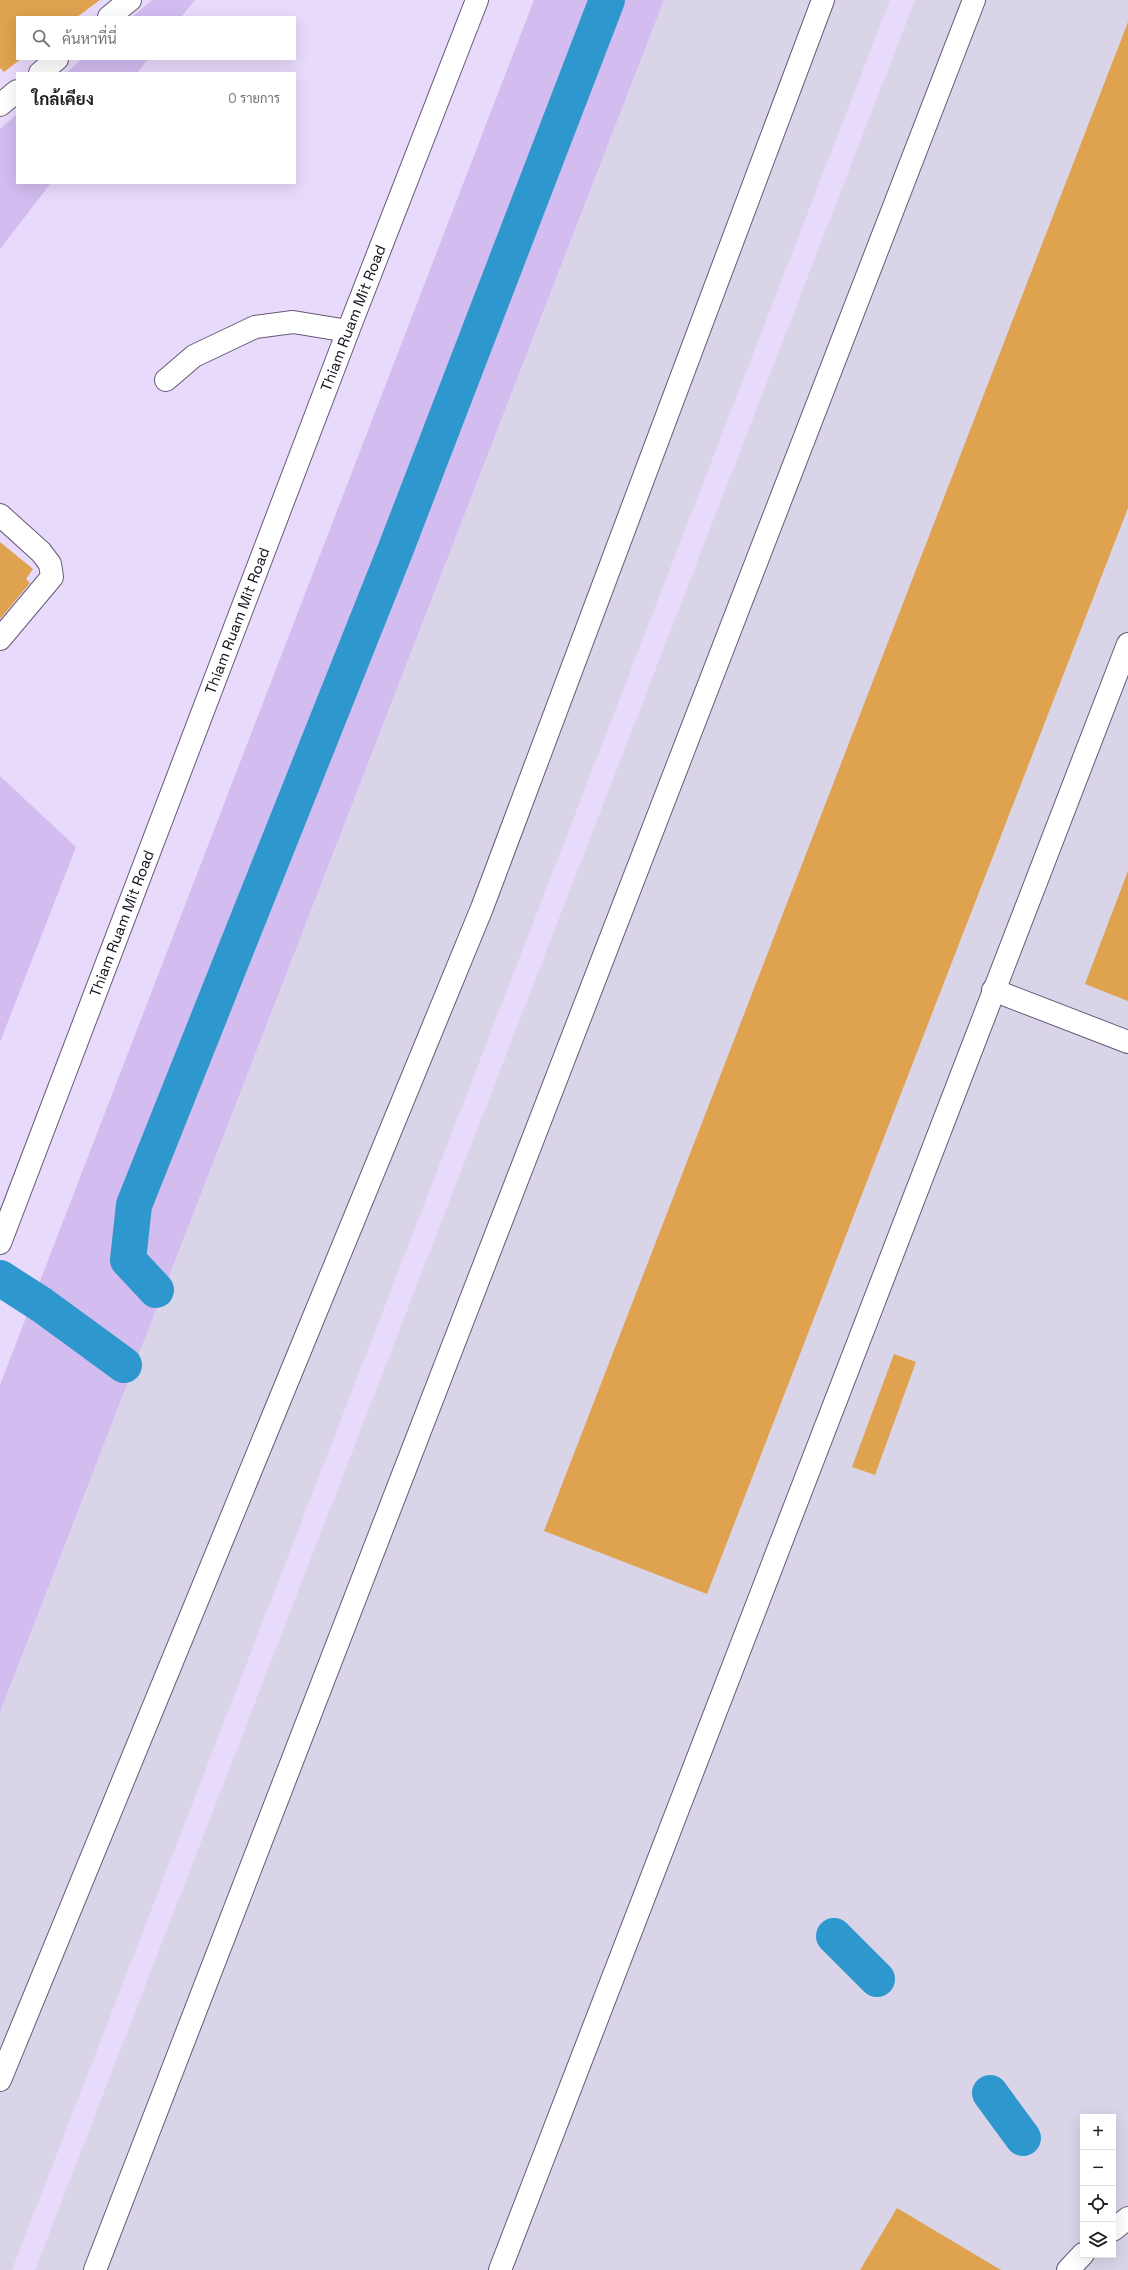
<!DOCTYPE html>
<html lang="th">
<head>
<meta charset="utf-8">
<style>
  :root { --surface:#fff; --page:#f6f6f6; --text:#202124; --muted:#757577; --line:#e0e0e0 }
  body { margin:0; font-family:"Space Grotesk",Sarabun,sans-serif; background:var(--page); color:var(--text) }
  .controls { position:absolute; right:12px; bottom:12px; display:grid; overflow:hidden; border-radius:0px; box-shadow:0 4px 16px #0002 }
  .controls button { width:36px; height:36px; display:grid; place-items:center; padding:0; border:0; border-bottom:1px solid var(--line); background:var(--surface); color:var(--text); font:20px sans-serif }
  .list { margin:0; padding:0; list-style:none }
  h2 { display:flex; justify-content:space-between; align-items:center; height:52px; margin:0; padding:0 16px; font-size:17px }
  h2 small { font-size:13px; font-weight:400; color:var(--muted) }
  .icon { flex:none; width:22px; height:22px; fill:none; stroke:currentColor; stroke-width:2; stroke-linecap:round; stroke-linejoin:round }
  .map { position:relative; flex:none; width:1128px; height:2270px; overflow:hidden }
  .search { position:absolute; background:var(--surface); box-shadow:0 4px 16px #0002; left:16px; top:16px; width:280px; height:44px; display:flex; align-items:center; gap:10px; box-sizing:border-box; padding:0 14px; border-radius:0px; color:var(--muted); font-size:15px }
  .panel { position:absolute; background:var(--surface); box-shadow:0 4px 16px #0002; left:16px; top:72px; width:280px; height:112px; border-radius:0px }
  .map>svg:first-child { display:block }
  .industrial { fill:#dad4e9; fill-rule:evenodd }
  .green { fill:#d2bcf0 }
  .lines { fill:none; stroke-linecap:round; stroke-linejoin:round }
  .canal { stroke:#2d97ce; stroke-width:36 }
  .building { fill:#dfa24f }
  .minor-casing { stroke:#665a77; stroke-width:24 }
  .minor { stroke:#fff; stroke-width:22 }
  .labels { text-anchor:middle; stroke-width:3; stroke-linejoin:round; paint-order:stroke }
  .street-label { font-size:15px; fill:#130e19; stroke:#e8dafb }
</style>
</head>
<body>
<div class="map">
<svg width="1128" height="2270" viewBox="0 0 1128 2270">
  <rect width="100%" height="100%" fill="#e8dafb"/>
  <path class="industrial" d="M 664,0 L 890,0 L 12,2270 L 0,2270 L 0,1712 Z
    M 915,0 L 1128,0 L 1128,2270 L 35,2270 ZM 1083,2117 L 1113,2117 L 1113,2255 L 1083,2255 Z"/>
  <path class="green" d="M 152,0 L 195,0 L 181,17 L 132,17 Z
    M 534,0 L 664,0 L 0,1712 L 0,1385 Z
    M 82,59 L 148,59 L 137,73 L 66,73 Z
    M 17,114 L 17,183 L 51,183 L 0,249 L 0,129 Z
    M 0,776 L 76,847 L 0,1042 Z"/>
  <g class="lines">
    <path class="canal" d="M 0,1278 L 42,1305 L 124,1365
      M 156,1290 L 128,1260 L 134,1205 L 395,551 L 607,0
      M 834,1936 L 877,1979
      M 990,2093 L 1023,2138"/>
  </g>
  <path class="building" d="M 0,0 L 100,0 L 77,17 L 17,17 L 17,59 L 21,59 L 4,72 L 0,68 Z
    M 1128,22 L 1128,508 L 707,1594 L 544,1531 Z
    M 0,542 L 33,569 L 26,579 L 30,583 L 0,619 Z
    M 1128,871 L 1128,1001 L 1085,984 Z
    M 894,1354 L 916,1362 L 875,1475 L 852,1467 Z
    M 897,2208 L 1001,2270 L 860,2270 Z"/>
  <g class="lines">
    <g class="minor-casing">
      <g id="minor">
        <path d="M 109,17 L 130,0"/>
        <path d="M 40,73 L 57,59"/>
        <path d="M 0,105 L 17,91"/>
        <path d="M 166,380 L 194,356 L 255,327 L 293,322 L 348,331"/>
        <path d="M 0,515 L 41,552 L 50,564 L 52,577 L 0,639"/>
        <path d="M 993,990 L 1128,1042"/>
        <path id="s1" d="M 0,1243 L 348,331 L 477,0"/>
        <path d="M 0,2080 L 482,908 L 823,0"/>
        <path d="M 1113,2230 L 1128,2218"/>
        <path d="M 95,2270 L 974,0"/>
        <path d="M 500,2270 L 1128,644"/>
        <path d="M 1068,2270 L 1083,2254"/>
      </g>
    </g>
    <use href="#minor" class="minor"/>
  </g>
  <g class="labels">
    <g class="street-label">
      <text dy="5" stroke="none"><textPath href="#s1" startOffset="990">Thiam Ruam Mit Road</textPath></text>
      <text dy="5" stroke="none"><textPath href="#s1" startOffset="666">Thiam Ruam Mit Road</textPath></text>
      <text dy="5" stroke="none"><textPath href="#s1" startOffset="342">Thiam Ruam Mit Road</textPath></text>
    </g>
  </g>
</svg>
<div class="controls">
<button>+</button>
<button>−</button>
<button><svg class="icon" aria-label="locate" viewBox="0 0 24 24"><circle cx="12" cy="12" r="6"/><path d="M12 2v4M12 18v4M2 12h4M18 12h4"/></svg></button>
<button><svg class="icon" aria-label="layers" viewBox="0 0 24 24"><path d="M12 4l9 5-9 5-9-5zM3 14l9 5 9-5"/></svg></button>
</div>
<div class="search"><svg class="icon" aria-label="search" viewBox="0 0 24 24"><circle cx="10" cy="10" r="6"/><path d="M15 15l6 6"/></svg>ค้นหาที่นี่</div>
<section class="panel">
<h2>ใกล้เคียง<small>0 รายการ</small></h2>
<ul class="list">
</ul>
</section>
</div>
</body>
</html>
